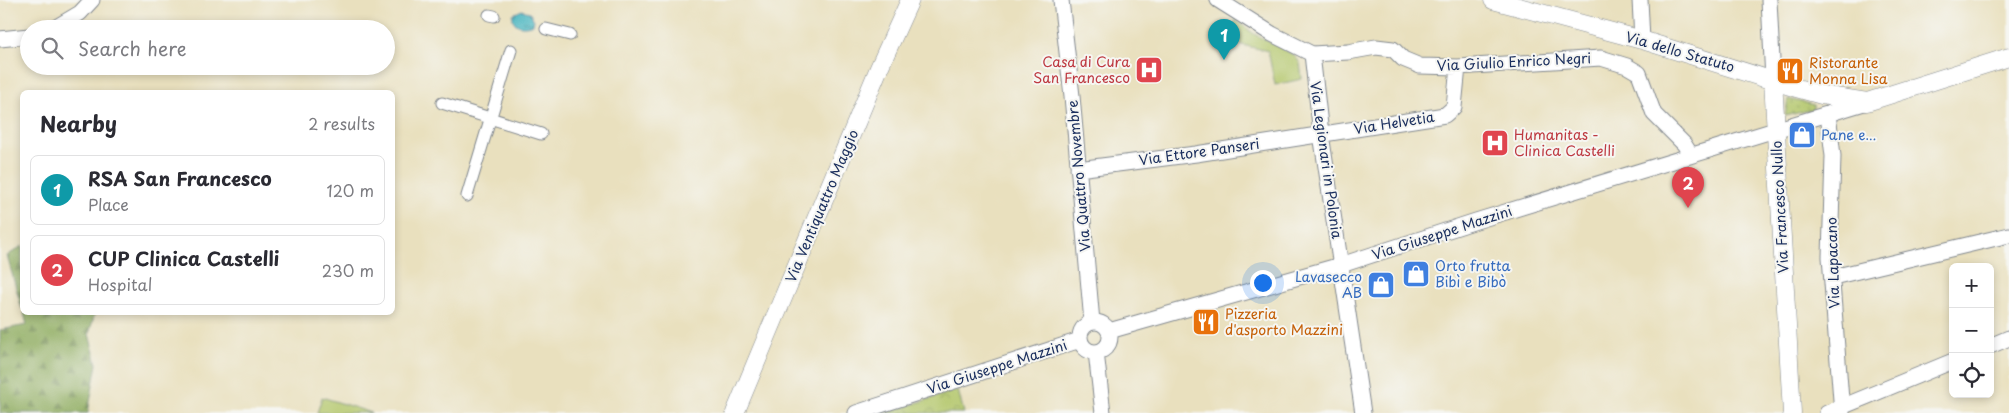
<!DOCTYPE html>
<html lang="en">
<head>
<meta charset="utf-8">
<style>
  :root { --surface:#fff; --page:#f2f2f3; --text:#2b2b33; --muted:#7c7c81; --line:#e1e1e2; --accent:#2563eb }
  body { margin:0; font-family:"Playpen Sans",sans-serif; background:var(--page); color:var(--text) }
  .controls { position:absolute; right:15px; bottom:15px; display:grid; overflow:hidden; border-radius:8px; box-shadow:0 2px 8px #0003 }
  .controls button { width:45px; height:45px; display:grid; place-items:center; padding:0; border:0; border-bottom:1px solid var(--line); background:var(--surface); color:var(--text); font:25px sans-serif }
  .you { position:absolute; left:1262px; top:282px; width:18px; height:18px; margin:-12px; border:4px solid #fff; border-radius:50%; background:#1a73e8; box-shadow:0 0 0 8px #1a73e833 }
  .badge { display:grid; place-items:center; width:32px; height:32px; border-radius:50%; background:var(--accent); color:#fff; font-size:16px; font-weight:700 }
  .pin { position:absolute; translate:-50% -41px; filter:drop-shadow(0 1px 2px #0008) }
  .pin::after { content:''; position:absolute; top:26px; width:18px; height:15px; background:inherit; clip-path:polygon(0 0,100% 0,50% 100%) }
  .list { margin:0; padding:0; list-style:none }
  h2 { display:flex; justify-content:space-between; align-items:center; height:65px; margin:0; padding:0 20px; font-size:21px }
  h2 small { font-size:16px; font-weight:400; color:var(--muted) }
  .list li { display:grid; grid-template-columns:32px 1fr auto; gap:15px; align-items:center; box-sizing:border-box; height:70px; margin:0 10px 10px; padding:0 10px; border:1px solid var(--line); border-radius:8px }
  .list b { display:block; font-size:19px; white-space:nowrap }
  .list p { margin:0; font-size:16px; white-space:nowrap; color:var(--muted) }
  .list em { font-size:16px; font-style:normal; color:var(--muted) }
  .icon { flex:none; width:28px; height:28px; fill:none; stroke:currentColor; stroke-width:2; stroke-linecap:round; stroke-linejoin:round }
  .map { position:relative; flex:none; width:2009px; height:413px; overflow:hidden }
  .search { position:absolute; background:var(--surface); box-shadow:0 2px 8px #0003; left:20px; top:20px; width:375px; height:55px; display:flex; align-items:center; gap:12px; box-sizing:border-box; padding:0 18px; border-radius:28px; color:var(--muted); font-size:19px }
  .panel { position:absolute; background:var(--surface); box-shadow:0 2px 8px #0003; left:20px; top:90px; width:375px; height:225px; border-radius:8px }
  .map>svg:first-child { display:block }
  .grass { fill:url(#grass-dots); stroke:#667a64 }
  .forest { fill:url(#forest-firs); stroke:#546d5e }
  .park { fill:url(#park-crowns); stroke:#667a64 }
  .garden { fill:#b2c669; stroke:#667a64 }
  .water { fill:url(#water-ripples); stroke:#30728e }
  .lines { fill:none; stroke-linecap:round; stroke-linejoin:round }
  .pedestrian-casing { stroke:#82888e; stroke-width:13 }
  .minor-casing { stroke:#82888e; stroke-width:17 }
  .tertiary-casing { stroke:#82888e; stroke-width:19 }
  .pedestrian { stroke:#fff; stroke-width:11 }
  .minor { stroke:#fff; stroke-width:15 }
  .tertiary { stroke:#fff; stroke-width:18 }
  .labels { text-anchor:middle; stroke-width:4; stroke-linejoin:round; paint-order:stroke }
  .street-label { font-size:14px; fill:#1b2f5e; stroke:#f6f6f2 }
  .health-label { font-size:14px; fill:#be3a42; stroke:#f6f6f2; text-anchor:end }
  .food-label { font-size:14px; fill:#c56008; stroke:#f6f6f2; text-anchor:start }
  .shop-label { font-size:14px; fill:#366cbe; stroke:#f6f6f2; text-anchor:start }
</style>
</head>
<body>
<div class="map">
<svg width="2009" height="413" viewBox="0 0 2009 413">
  <defs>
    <pattern id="grass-dots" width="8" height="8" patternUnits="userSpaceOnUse" patternTransform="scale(1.25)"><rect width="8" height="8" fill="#b2c669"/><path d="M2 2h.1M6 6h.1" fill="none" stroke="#98aa5d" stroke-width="1.8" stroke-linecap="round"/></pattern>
    <pattern id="forest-firs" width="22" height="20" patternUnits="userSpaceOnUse" patternTransform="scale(1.25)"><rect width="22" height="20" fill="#8dab5d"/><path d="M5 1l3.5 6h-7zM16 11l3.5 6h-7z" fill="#728c50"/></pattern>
    <pattern id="park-crowns" width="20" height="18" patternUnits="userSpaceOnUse" patternTransform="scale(1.25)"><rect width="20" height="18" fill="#b2c669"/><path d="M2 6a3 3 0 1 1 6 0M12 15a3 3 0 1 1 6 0" fill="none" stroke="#98aa5d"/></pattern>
    <pattern id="water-ripples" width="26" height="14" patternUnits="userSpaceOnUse" patternTransform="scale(1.25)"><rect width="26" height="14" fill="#46b5bf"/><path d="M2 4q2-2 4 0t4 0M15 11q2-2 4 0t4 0" fill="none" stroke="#3a949e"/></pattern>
  </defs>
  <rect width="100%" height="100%" fill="#f6f6f2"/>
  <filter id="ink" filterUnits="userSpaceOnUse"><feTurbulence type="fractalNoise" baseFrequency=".02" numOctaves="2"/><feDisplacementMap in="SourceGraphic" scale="10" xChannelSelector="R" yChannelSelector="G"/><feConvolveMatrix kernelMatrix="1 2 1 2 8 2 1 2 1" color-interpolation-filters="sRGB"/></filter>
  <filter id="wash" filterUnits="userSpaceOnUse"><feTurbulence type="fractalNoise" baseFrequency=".0096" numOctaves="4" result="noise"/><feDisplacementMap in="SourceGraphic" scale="20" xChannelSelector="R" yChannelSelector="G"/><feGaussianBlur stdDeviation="1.12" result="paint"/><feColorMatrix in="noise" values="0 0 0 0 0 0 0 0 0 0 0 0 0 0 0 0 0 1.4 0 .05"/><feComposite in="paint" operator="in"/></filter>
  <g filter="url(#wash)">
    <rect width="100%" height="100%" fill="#e9e0be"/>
    <path class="grass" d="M 1788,99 L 1814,105 L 1814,109 L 1785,116 Z"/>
    <path class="forest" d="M 22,246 L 22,309 L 7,256 Z
      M 24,313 L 95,313 L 89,334 L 97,364 L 88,413 L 0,413 L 0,330 L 27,325 Z"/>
    <path class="park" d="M 958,390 L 964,413 L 884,413 Z"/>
    <path class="garden" d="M 1236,20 L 1254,34 L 1294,55 L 1300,63 L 1302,79 L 1275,85 L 1268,51 L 1225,41 Z
      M 322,397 L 372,413 L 317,413 Z"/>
    <path class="water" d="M 522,10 L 529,12 L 534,20 L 533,24 C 524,28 511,27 513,14 Z"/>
  </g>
  <g filter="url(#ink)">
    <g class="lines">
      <g class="pedestrian-casing">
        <path id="pedestrian" d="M 489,15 L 494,16
          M 546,29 L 570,35
          M 442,103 L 541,134
          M 467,196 L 511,50"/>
      </g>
      <g class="minor-casing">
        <path id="minor" d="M 1061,0 L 1072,96 L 1092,322
          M 1218,0 L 1272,34 L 1312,54 L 1348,52 L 1376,47 L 1393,49 L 1403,59 L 1420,66 L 1458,67 L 1601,58 L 1627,66 L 1639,73 L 1654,114 L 1684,144 L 1691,155
          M 1640,0 L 1642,40
          M 1769,0 L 1773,80
          M 53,29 L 80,13 L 92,0
          M 0,39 L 29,36
          M 1312,54 L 1321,134 L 1363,413
          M 1828,114 L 1833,156 L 1830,257 L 1842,413
          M 1078,169 L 1196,154 L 1445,115 L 1454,107 L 1458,67
          M 1833,277 L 2009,235
          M1080 337a15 15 0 1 1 30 0a15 15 0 1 1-30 0Z
          M 1109,331 L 1341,265 L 1476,221 L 1867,102
          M 1990,346 L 2009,338
          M 1096,352 L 1103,413
          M 856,413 L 1080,340
          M 1827,413 L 1953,361"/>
      </g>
      <g class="tertiary-casing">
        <path id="tertiary" d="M 1493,0 L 1642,40 L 1793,87 L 1822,95 L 1867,102 L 2009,57
          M 1773,80 L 1792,413
          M 735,413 L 879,68 L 910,0"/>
      </g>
      <use href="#pedestrian" class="pedestrian"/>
      <use href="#minor" class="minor"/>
      <use href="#tertiary" class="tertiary"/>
    </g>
  </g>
  <defs>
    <g id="hospital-square" transform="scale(1.4375)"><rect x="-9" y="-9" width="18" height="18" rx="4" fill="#e0444e" stroke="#f6f6f2"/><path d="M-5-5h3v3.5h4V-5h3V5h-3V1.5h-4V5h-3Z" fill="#fff"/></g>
    <g id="restaurant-square" transform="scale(1.4375)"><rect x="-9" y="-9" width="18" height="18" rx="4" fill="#e8710a" stroke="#f6f6f2"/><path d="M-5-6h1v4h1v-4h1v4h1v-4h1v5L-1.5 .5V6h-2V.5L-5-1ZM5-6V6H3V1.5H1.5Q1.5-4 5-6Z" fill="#fff"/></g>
    <g id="shop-square" transform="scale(1.4375)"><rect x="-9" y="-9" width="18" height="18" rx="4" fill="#3f7fe0" stroke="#f6f6f2"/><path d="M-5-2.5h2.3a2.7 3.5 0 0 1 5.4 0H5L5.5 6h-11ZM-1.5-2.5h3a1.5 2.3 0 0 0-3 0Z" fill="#fff"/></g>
  </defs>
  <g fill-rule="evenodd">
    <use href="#hospital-square" x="1149" y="70"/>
    <use href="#restaurant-square" x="1790" y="71"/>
    <use href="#shop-square" x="1802" y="135"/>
    <use href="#hospital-square" x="1495" y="143"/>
    <use href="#shop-square" x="1416" y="274"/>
    <use href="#shop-square" x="1381" y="285"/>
    <use href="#restaurant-square" x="1206" y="322"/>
  </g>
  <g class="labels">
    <g class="street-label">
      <text transform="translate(1680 52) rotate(16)" y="5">Via dello Statuto</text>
      <text transform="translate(1514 62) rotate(-3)" y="5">Via Giulio Enrico Negri</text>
      <text transform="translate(1394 123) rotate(-9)" y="5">Via Helvetia</text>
      <text transform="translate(1199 152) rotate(-8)" y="5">Via Ettore Panseri</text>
      <text transform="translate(1326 160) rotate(82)" y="5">Via Legionari in Polonia</text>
      <text transform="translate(1079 176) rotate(-95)" y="5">Via Quattro Novembre</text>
      <text transform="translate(822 206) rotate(-67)" y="5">Via Ventiquattro Maggio</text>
      <text transform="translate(1780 207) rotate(-93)" y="5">Via Francesco Nullo</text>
      <text transform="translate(1442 233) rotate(-18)" y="5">Via Giuseppe Mazzini</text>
      <text transform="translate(1833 263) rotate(-92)" y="5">Via Lapacano</text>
      <text transform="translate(997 367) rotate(-18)" y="5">Via Giuseppe Mazzini</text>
    </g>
    <g class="health-label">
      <text x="1130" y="67">Casa di Cura<tspan x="1130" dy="16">San Francesco</tspan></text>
      <text x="1514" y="140" text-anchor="start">Humanitas -<tspan x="1514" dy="16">Clinica Castelli</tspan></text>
    </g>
    <g class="food-label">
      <text x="1809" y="68">Ristorante<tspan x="1809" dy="16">Monna Lisa</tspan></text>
      <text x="1225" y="319">Pizzeria<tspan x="1225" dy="16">d'asporto Mazzini</tspan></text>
    </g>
    <g class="shop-label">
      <text x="1821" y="140">Pane e...</text>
      <text x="1435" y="271">Orto frutta<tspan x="1435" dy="16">Bibì e Bibò</tspan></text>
      <text x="1362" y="282" text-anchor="end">Lavasecco<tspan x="1362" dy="16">AB</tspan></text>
    </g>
  </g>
</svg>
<div class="controls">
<button>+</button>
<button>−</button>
<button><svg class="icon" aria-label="locate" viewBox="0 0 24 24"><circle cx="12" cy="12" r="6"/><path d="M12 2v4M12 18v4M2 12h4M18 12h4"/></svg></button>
</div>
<div class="you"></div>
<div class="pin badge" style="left:1224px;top:60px;background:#0f9aa8">1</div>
<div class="pin badge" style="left:1688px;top:208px;background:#e0444e">2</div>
<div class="search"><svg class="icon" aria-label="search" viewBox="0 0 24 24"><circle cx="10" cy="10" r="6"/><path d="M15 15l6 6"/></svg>Search here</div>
<section class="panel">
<h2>Nearby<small>2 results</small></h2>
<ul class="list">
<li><span class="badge" style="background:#0f9aa8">1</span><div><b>RSA San Francesco</b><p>Place</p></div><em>120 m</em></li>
<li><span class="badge" style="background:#e0444e">2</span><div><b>CUP Clinica Castelli</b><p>Hospital</p></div><em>230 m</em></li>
</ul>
</section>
</div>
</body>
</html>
